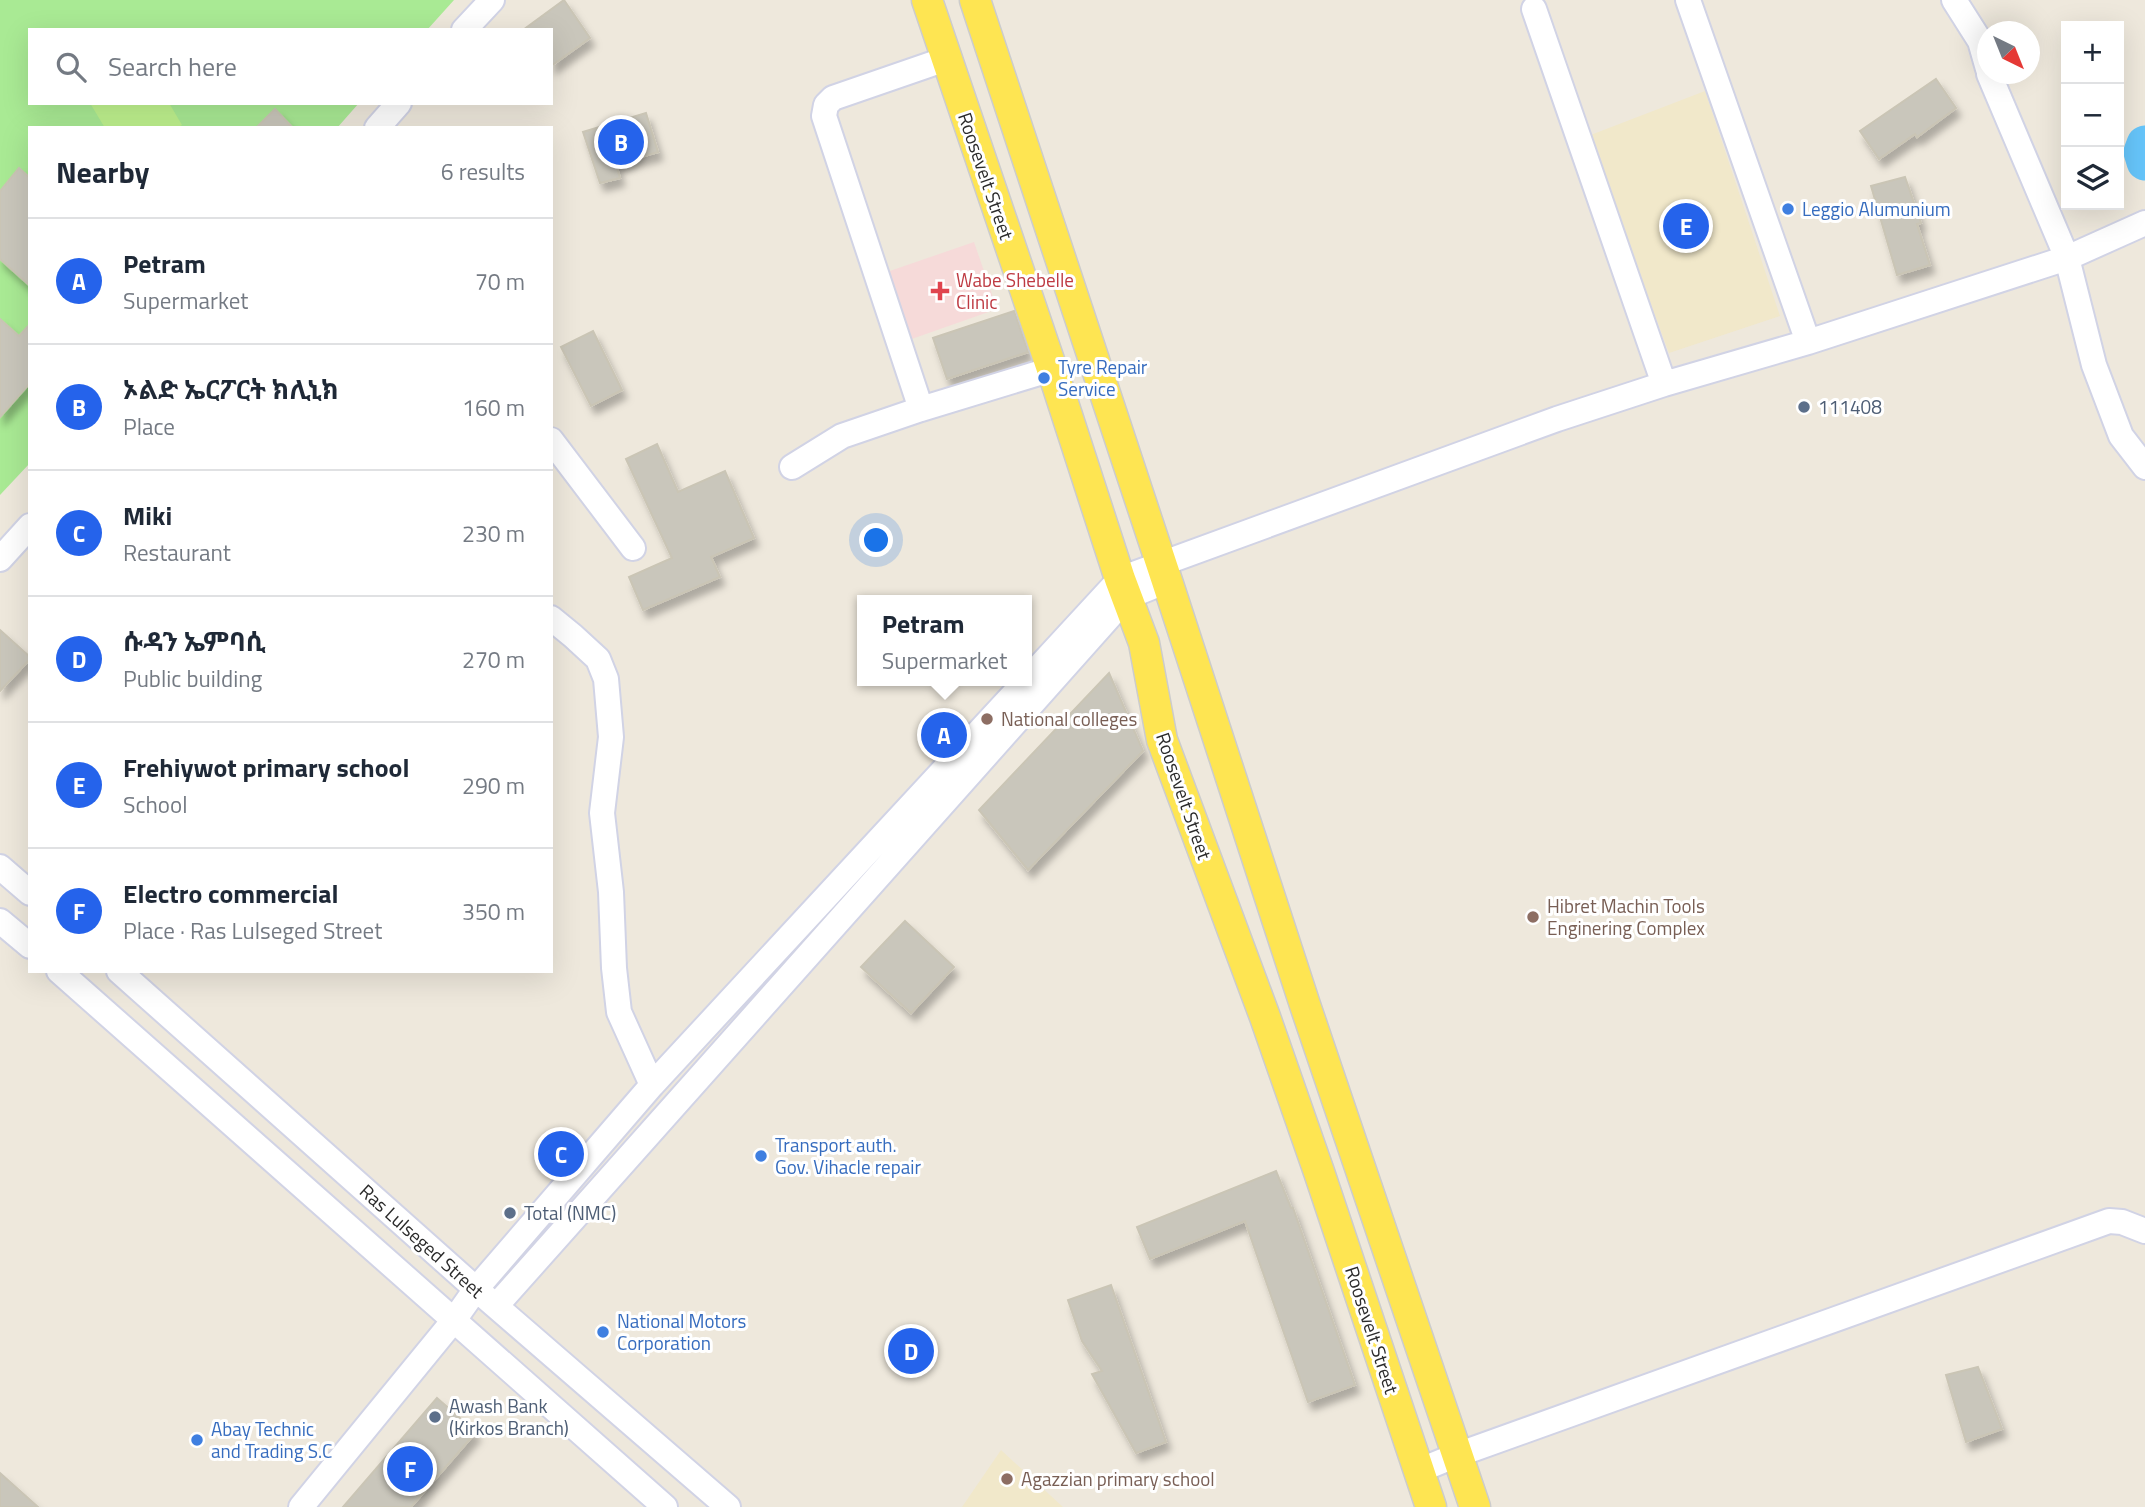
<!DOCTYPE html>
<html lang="en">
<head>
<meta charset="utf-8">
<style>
  :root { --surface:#fff; --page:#f2f2f3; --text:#1f2937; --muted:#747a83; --line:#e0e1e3; --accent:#2563eb }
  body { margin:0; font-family:"Titillium Web","Noto Sans Ethiopic",sans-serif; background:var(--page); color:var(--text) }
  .controls { position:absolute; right:21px; top:21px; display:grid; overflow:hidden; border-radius:0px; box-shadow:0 7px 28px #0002 }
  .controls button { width:63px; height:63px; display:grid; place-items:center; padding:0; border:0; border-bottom:2px solid var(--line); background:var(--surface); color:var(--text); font:35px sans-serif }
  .compass { position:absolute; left:1977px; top:21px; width:63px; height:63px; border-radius:50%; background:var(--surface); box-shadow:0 7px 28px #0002; rotate:137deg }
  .you { position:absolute; left:877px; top:541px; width:24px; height:24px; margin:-18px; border:5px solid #fff; border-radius:50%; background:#1a73e8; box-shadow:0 0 0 10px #1a73e833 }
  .badge { display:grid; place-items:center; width:46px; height:46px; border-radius:50%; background:var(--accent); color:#fff; font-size:23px; font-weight:700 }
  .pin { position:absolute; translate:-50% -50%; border:4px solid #fff; box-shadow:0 2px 7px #0006 }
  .popup { position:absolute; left:857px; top:595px; width:175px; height:91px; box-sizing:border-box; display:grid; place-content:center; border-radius:0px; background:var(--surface); filter:drop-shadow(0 2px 5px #0005); font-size:23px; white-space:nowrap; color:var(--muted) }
  .popup b { font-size:26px; color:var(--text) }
  .popup::after { content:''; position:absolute; left:50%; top:100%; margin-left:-14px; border:14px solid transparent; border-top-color:var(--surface) }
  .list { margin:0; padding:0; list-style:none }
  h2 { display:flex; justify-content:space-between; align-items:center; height:91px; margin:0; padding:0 28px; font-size:30px }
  h2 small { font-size:23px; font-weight:400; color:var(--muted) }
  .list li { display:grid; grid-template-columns:46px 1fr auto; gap:21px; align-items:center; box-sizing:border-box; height:126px; padding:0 28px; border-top:2px solid var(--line) }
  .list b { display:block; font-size:26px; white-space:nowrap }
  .list p { margin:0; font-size:23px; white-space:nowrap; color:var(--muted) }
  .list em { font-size:23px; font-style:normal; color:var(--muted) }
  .icon { flex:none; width:38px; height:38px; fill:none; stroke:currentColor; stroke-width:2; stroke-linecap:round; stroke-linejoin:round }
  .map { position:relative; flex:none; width:2145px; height:1507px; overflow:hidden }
  .search { position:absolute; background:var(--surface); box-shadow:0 7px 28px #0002; left:28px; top:28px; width:525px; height:77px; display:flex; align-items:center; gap:18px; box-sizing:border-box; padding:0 24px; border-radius:0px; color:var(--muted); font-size:26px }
  .panel { position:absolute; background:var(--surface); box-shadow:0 7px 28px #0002; left:28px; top:126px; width:525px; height:847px; border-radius:0px }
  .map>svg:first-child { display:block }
  .education { fill:#f1e8ca }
  .medical { fill:#f6dad9 }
  .green { fill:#a9ea94 }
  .pitch { fill:#bff28e }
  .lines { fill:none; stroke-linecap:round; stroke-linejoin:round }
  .river { stroke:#66c5fa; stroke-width:37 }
  .building { fill:#c9c6bb; stroke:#cac5b5; stroke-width:2; filter:url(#shadow) }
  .minor-casing { stroke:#d1d3e5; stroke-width:28 }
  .major-casing { stroke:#ccc; stroke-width:33 }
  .minor { stroke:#fff; stroke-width:24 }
  .major { stroke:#fee552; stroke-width:30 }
  .shop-dot { fill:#3f7fe0; stroke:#fff; stroke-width:2.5 }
  .health-dot { fill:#e0444e; stroke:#fff; stroke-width:2.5 }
  .service-dot { fill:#5c6f8a; stroke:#fff; stroke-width:2.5 }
  .education-dot { fill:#8d6e63; stroke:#fff; stroke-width:2.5 }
  .labels { text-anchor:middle; stroke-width:6; stroke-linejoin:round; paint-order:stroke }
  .street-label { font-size:19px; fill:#2b2b2b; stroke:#fff }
  .shop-label { font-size:19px; fill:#366cbe; stroke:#fff; text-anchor:start }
  .health-label { font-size:19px; fill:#be3a42; stroke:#fff; text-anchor:start }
  .service-label { font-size:19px; fill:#4e5e75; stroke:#fff; text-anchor:start }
  .education-label { font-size:19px; fill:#785e54; stroke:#fff; text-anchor:start }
</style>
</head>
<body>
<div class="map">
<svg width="2145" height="1507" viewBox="0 0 2145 1507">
  <defs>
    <filter id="shadow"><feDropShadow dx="4.5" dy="8" stdDeviation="3.5" flood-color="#0004"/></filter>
  </defs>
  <rect width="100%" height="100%" fill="#eee8dc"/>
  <path class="education" d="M 1705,91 L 1780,316 L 1669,353 L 1588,136 Z
    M 1001,1450 L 1063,1507 L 962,1507 Z"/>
  <path class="medical" d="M 974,242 L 997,309 L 906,341 L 884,273 Z"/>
  <path class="green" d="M 0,0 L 454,0 L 427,30 L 30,30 L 30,103 L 359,103 L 337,128 L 30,128 L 30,463 L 0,495 Z"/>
  <path class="pitch" d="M 90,103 L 169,103 L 182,125 L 177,128 L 105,128 Z"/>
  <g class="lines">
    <path class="river" d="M 2145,144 L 2142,152 L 2145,162"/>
  </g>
  <path class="building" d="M 564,0 L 590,38 L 551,66 L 551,30 L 523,30 Z
    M 1936,79 L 1956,108 L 1917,137 L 1915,134 L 1879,159 L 1860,131 Z
    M 275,109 L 293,128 L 256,128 Z
    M 646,113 L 658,152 L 616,164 L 620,178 L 600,183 L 583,132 Z
    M 19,168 L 30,178 L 30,286 L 0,259 L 0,191 Z
    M 1905,177 L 1921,223 L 1917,224 L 1930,265 L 1897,275 L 1871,186 Z
    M 1014,311 L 1028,352 L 947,379 L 933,338 Z
    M 0,319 L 19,336 L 30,324 L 30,383 L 0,417 Z
    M 593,331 L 622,390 L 591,406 L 561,347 Z
    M 657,444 L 678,492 L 725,471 L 754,538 L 711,557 L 720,577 L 643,610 L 629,577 L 672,558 L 626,459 Z
    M 0,630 L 30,657 L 30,659 L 0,691 Z
    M 1109,673 L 1143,751 L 1028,870 L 979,810 Z
    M 905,921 L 954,967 L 911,1013 L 861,967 Z
    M 1276,1171 L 1291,1208 L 1293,1208 L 1355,1385 L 1308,1402 L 1245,1221 L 1150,1259 L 1137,1227 Z
    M 1111,1285 L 1166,1442 L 1136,1453 L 1092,1374 L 1102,1371 L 1082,1341 L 1068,1300 Z
    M 1978,1367 L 2002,1429 L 1966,1442 L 1946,1375 Z
    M 437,1398 L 476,1432 L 411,1507 L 343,1507 Z
    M 0,1473 L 38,1507 L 0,1507 Z"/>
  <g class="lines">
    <g class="minor-casing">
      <path id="minor" d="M 1688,0 L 1808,342
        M 1954,0 L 1980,41 L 1988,69
        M 1534,9 L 1664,384
        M 464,30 L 492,0
        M 1989,74 L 2067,258 L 2094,365 L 2121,436 L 2145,467
        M 377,128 L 399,103
        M 921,409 L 824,116 L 826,105 L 833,98 L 946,59
        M 551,440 L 633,548
        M 792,467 L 842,436 L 921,409 L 1052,369
        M 0,559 L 30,526
        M 551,618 L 573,636 L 598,659 L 606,679 L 611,737 L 602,813 L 611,892 L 614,968 L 619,1012 L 652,1085
        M 1026,681 L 1120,579 L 1557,419 L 1664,384 L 1808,342 L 2067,258 L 2145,223
        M 0,867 L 30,893
        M 0,921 L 30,946
        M 59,971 L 665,1507
        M 119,971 L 476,1289 L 728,1507
        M 496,1306 L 1127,597 L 1167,581
        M 1418,1471 L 1457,1455 L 2109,1221 L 2122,1222 L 2145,1231
        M 301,1507 L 454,1320 L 476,1289 L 652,1085 L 1026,681"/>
    </g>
    <g class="major-casing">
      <path id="major" d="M 927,0 L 1052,369 L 1120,579 L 1144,643 L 1162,740 L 1265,1017 L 1319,1172 L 1431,1507
        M 975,0 L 1167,581 L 1305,1005 L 1475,1507"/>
    </g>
    <use href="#minor" class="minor"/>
    <use href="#major" class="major"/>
  </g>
  <g class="shop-dot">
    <circle cx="1788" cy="209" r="7"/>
    <circle cx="1044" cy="378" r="7"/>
    <circle cx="761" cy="1156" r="7"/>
    <circle cx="603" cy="1332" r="7"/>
    <circle cx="197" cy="1440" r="7"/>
  </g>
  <path class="health-dot" d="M936.5 280.5h7v7h7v7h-7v7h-7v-7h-7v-7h7z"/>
  <g class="service-dot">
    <circle cx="1804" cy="407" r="7"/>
    <circle cx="510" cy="1213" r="7"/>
    <circle cx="435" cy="1417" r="7"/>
  </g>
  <g class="education-dot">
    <circle cx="987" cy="719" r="7"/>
    <circle cx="1533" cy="917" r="7"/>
    <circle cx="1007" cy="1479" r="7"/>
  </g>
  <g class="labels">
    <g class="street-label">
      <text transform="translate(986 176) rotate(71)" y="7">Roosevelt Street</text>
      <text transform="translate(1184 796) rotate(71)" y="7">Roosevelt Street</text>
      <text transform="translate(422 1241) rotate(42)" y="7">Ras Lulseged Street</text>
      <text transform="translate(1372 1330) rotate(72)" y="7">Roosevelt Street</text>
    </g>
    <g class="shop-label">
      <text x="1802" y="216">Leggio Alumunium</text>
      <text x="1058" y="374">Tyre Repair<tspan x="1058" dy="22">Service</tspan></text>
      <text x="775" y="1152">Transport auth.<tspan x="775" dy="22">Gov. Vihacle repair</tspan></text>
      <text x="617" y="1328">National Motors<tspan x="617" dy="22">Corporation</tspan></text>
      <text x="211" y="1436">Abay Technic<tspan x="211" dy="22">and Trading S.C</tspan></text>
    </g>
    <g class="health-label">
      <text x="956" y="287">Wabe Shebelle<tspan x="956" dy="22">Clinic</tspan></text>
    </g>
    <g class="service-label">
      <text x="1818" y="414">111408</text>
      <text x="524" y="1220">Total (NMC)</text>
      <text x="449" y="1413">Awash Bank<tspan x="449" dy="22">(Kirkos Branch)</tspan></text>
    </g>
    <g class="education-label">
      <text x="1001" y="726">National colleges</text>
      <text x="1547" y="913">Hibret Machin Tools<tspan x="1547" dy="22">Enginering Complex</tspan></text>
      <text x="1021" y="1486">Agazzian primary school</text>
    </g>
  </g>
</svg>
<div class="controls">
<button>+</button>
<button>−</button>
<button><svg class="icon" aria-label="layers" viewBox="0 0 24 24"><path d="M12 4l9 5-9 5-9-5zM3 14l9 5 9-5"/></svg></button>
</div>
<svg class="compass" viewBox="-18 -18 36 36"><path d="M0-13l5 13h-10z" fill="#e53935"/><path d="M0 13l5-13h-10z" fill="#747a83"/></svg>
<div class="you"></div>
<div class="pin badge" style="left:944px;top:735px">A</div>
<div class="popup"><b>Petram</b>Supermarket</div>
<div class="pin badge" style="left:621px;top:142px">B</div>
<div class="pin badge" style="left:561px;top:1154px">C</div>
<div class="pin badge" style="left:911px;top:1351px">D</div>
<div class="pin badge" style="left:1686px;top:226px">E</div>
<div class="pin badge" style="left:410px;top:1469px">F</div>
<div class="search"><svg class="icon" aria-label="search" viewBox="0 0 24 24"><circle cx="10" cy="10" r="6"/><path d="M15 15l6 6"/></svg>Search here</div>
<section class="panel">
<h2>Nearby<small>6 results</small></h2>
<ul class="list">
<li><span class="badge">A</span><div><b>Petram</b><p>Supermarket</p></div><em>70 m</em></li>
<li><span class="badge">B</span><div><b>ኦልድ ኤርፖርት ክሊኒክ</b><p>Place</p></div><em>160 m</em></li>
<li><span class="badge">C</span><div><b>Miki</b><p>Restaurant</p></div><em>230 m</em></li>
<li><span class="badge">D</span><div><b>ሱዳን ኤምባሲ</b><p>Public building</p></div><em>270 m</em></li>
<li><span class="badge">E</span><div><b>Frehiywot primary school</b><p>School</p></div><em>290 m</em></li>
<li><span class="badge">F</span><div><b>Electro commercial</b><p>Place · Ras Lulseged Street</p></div><em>350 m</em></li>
</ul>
</section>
</div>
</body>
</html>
